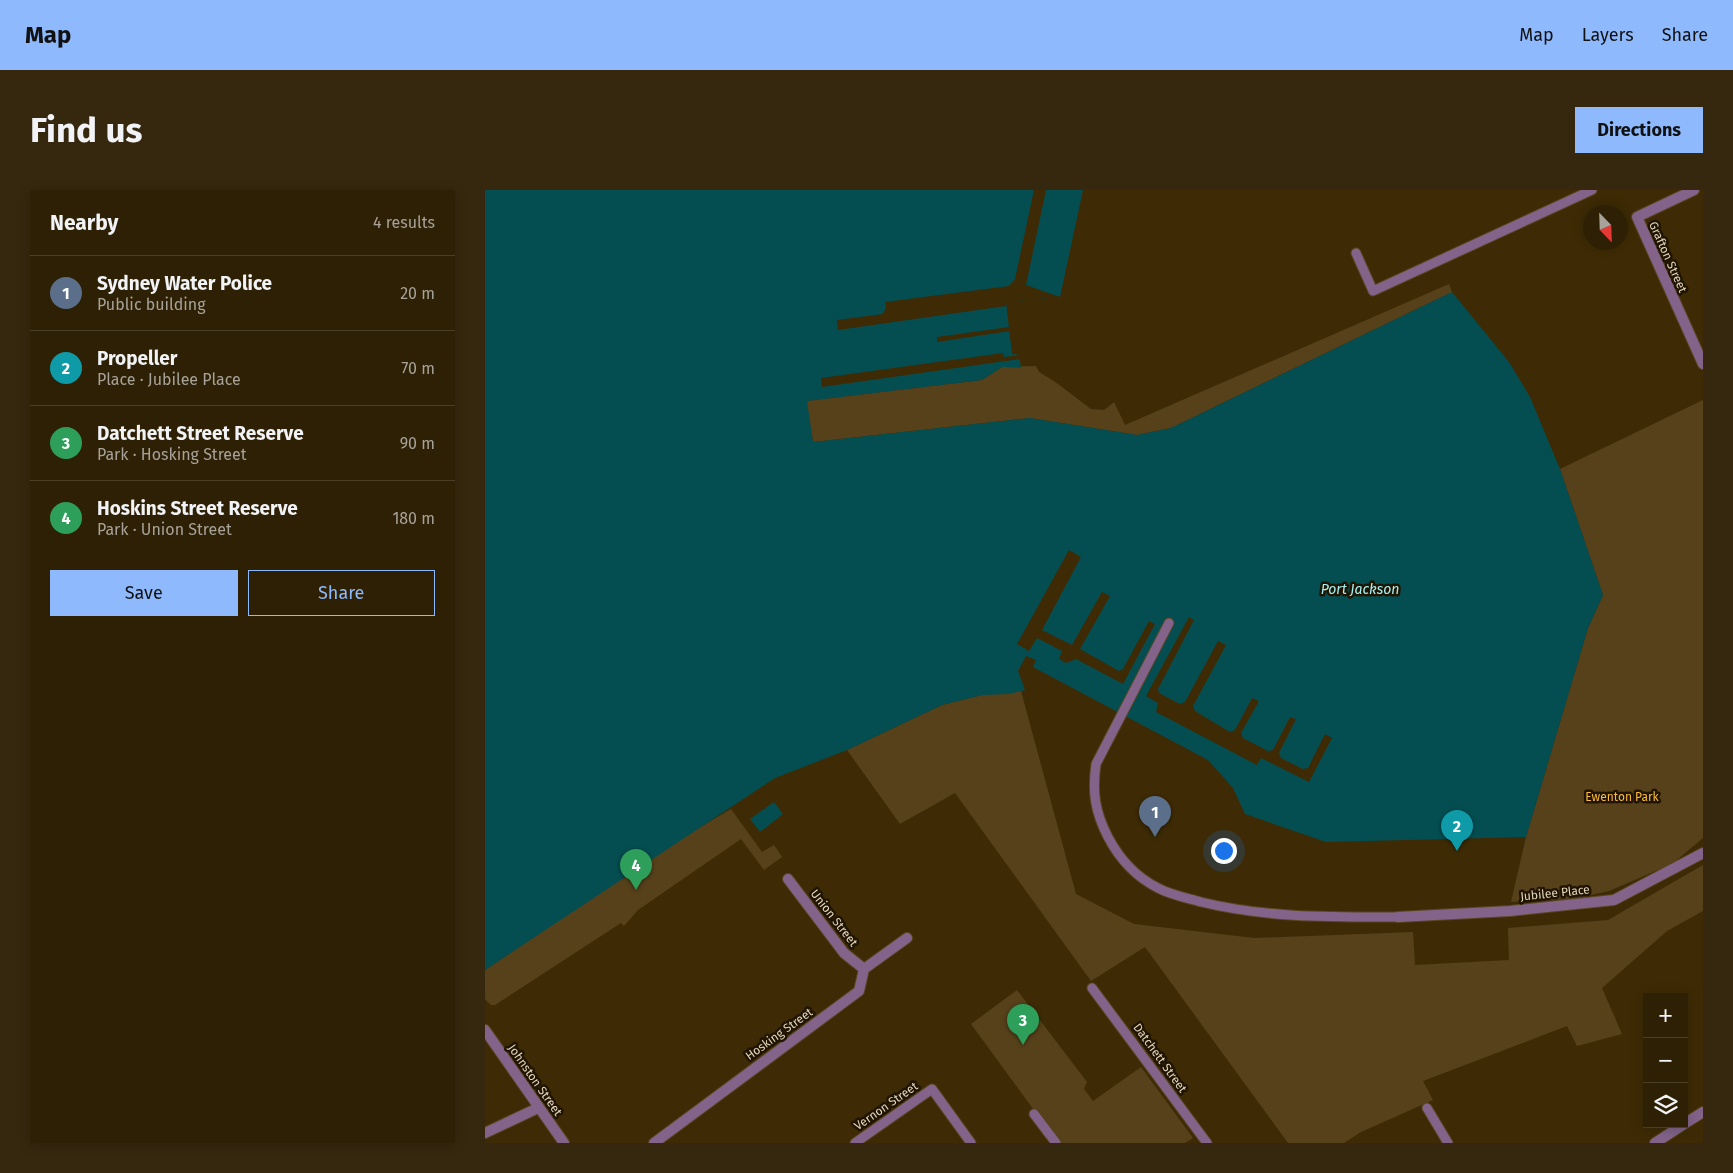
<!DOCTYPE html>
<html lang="en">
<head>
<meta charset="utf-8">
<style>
  :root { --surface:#2e2004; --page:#36280e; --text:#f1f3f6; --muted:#a7a39a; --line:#493e26; --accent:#8eb9fd }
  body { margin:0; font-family:"Fira Sans",sans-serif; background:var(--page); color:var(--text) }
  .controls { position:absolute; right:15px; bottom:15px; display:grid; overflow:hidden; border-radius:0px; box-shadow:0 2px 12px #0003 }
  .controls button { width:45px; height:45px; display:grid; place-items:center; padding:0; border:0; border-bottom:1px solid var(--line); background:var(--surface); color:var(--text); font:25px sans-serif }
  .compass { position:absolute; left:1098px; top:15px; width:45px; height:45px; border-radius:50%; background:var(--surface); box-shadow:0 2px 12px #0003; rotate:157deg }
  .you { position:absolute; left:738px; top:660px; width:18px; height:18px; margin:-12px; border:4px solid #fff; border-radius:50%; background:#1a73e8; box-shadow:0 0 0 8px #1a73e833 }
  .badge { display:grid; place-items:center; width:32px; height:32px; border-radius:50%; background:var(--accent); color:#fff; font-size:16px; font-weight:700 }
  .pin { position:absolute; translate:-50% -41px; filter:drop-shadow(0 1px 2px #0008) }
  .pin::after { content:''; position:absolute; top:26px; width:18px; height:15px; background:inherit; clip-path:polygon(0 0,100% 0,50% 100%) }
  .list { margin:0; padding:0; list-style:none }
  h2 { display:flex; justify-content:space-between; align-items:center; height:65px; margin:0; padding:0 20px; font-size:21px }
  h2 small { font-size:16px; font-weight:400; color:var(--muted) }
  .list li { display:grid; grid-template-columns:32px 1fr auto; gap:15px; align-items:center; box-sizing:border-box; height:75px; padding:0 20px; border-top:1px solid var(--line) }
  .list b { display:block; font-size:19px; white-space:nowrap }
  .list p { margin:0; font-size:16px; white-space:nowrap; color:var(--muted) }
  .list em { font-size:16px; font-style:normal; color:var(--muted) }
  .actions { display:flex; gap:10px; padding:15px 20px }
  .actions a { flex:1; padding:11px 0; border:1px solid var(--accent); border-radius:0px; text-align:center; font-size:18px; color:var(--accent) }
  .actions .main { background:var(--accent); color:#111 }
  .icon { flex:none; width:28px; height:28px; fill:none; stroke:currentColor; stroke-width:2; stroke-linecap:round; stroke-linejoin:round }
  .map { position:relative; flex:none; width:1218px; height:953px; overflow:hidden; border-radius:0px }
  header { display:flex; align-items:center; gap:30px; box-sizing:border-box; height:70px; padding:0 25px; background:var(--accent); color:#111 }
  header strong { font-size:24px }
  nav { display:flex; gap:28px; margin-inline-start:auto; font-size:18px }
  .intro { display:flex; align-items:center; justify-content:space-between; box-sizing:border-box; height:120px; padding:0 30px }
  h1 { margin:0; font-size:35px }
  .button { padding:12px 22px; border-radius:0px; background:var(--accent); color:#111; font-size:18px; font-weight:700 }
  main { display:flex; gap:30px; padding:0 30px }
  aside { flex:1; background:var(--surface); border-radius:0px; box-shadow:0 2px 12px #0003 }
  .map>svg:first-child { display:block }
  .green { fill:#57411a }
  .water { fill:#044e51 }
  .pier { fill:#3e2b05 }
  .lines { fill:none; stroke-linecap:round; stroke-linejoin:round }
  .service-casing { stroke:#594723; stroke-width:11 }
  .minor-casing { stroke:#594723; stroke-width:12 }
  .tertiary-casing { stroke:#594723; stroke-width:12 }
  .service { stroke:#84638b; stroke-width:9 }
  .minor { stroke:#84638b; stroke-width:10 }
  .tertiary { stroke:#84638b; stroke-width:10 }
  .labels { text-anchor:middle; stroke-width:5; stroke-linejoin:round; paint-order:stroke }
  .street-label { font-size:12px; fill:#e6d7bf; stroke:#201503 }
  .park-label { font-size:12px; fill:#faba3f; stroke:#201503 }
  .water-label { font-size:14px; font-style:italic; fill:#a5f2f6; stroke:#201503 }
</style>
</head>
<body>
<header>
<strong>Map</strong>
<nav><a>Map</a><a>Layers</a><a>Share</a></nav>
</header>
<div class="intro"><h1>Find us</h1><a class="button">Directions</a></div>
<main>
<aside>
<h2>Nearby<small>4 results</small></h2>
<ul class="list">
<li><span class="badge" style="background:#5c6f8a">1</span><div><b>Sydney Water Police</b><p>Public building</p></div><em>20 m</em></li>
<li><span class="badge" style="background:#0f9aa8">2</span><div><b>Propeller</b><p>Place · Jubilee Place</p></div><em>70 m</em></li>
<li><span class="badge" style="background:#2e9e5b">3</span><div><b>Datchett Street Reserve</b><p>Park · Hosking Street</p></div><em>90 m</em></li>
<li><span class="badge" style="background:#2e9e5b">4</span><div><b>Hoskins Street Reserve</b><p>Park · Union Street</p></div><em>180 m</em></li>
</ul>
<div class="actions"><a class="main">Save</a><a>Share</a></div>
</aside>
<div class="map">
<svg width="1218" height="953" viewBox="0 0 1218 953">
  <rect width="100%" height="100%" fill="#3e2b05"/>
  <path class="green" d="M 964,94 L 967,102 L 686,238 L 652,245 L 545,228 L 328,252 L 321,211 L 497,190 L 517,177 L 551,176 L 554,182 L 569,191 L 606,219 L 619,220 L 629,212 L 640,235 Z
    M 1218,210 L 1218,648 L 1187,674 L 1124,701 L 1088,709 L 1026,712 L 1041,647 L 1103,438 L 1118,405 L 1075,279 Z
    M 536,501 L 591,704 L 649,734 L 769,748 L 928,742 L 930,775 L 1024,770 L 1023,738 L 1123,730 L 1218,675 L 1218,721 L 1182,741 L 1117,798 L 1137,844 L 1092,856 L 1082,836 L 938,891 L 948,910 L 876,942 L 859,953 L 803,953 L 660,757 L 606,791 L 470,603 L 415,634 L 362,560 L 457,515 L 497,505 Z
    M 246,619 L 277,662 L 289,655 L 297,667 L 279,680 L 256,649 L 153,720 L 139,736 L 136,733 L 10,815 L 6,815 L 0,809 L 0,780 L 192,651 Z
    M 532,800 L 602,892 L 599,899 L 608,911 L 656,877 L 708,948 L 700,953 L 573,953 L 486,834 Z"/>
  <path class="water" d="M 0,0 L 598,0 L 575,107 L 521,112 L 527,164 L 534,165 L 536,178 L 517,177 L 497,190 L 322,211 L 328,252 L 545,228 L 652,245 L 686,238 L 967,102 L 1024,172 L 1045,207 L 1075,279 L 1118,405 L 1103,438 L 1041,647 L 841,652 L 760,624 L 748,598 L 723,570 L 548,477 L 551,470 L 541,466 L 533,481 L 540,500 L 524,504 L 497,505 L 457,515 L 362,560 L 290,588 L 0,780 Z
    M 289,612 L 298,624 L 275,642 L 265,629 Z"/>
  <path class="pier" d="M 549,0 L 561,0 L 541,95 L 575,107 L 521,112 L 521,116 L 353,140 L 352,130 L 398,124 L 401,117 L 400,112 L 524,96 L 530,89 Z
    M 524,137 L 525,141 L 452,152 L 452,147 Z
    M 518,163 L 519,167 L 534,165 L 535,169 L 337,197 L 336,188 Z
    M 584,360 L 596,367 L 557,440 L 587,455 L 617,402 L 625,406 L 595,459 L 634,481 L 638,479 L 664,431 L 670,434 L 638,494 L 591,469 L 581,473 L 574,469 L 577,461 L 552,448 L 544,461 L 532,454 Z
    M 704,427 L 709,430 L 673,499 L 674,503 L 695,514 L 700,512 L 733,451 L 741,455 L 708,516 L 710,521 L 745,542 L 750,540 L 767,508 L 774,511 L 756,543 L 758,548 L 783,561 L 788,560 L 805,527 L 811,529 L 794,563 L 796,568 L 818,579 L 823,578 L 840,544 L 847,548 L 824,592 L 776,568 L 772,575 L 671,522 L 673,513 L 661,506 Z"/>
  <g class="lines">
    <g class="service-casing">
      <path id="service" d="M 871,63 L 888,101 L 1107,0
        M 684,433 L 611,574 C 607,602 610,622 623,647 C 634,668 651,687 673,698 C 686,705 702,708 716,712 C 781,728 846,727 913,727
        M 607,798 L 722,953
        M 942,918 L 963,953
        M 549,924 L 571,953
        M 370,953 L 447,899 L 486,953"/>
    </g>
    <g class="minor-casing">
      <path id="minor" d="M 1209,0 L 1152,27 L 1218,174
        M 303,689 L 359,763 L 379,779
        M 913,727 L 1025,721 L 1129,710 L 1218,663
        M 0,840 L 79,953
        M 0,943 L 53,918
        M 169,953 L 374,801 L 379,779 L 422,748"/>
    </g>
    <g class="tertiary-casing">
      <path id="tertiary" d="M 1199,934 L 1218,922
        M 1170,953 L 1199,934"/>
    </g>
    <use href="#service" class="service"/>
    <use href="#minor" class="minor"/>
    <use href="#tertiary" class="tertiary"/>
  </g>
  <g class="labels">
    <g class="street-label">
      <text transform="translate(1183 67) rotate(66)" y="4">Grafton Street</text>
      <text transform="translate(1070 703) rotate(-6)" y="4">Jubilee Place</text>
      <text transform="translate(349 728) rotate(52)" y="4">Union Street</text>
      <text transform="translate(294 844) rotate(-36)" y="4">Hosking Street</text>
      <text transform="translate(675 868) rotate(54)" y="4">Datchett Street</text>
      <text transform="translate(50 890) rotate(55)" y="4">Johnston Street</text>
      <text transform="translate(401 916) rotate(-35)" y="4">Vernon Street</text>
    </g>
    <g class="park-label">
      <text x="1137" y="611">Ewenton Park</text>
    </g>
    <g class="water-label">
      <text x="875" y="404">Port Jackson</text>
    </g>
  </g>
</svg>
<div class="controls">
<button>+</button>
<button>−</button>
<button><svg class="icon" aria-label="layers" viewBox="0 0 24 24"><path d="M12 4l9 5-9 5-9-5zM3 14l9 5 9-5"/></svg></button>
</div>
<svg class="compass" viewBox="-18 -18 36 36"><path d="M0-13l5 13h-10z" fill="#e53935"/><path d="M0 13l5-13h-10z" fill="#a7a39a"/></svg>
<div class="you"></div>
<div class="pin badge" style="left:670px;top:647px;background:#5c6f8a">1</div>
<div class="pin badge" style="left:972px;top:661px;background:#0f9aa8">2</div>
<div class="pin badge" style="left:538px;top:855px;background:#2e9e5b">3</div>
<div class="pin badge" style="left:151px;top:700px;background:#2e9e5b">4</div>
</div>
</main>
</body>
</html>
